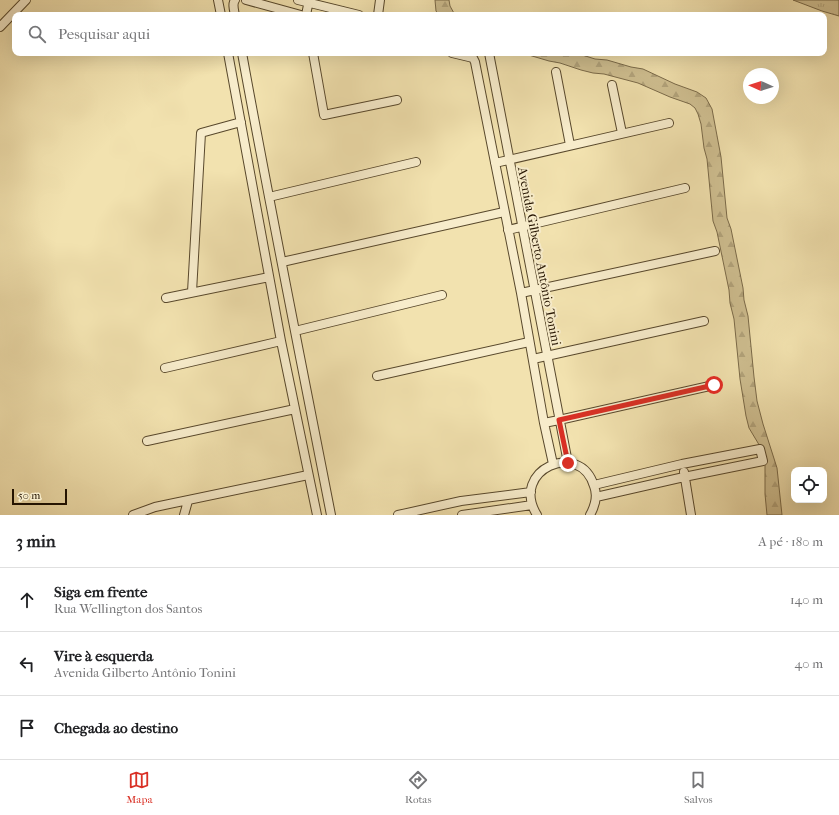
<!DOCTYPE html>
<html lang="pt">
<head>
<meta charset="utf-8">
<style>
  :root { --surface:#fff; --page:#f2f2f2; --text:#202124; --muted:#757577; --line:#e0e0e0; --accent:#d93025 }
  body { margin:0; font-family:"IM FELL French Canon",serif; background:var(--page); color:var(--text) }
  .controls { position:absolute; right:12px; bottom:12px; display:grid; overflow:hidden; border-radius:8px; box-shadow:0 4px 16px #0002 }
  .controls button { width:36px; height:36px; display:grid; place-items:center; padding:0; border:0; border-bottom:1px solid var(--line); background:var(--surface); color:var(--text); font:20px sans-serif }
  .compass { position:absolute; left:743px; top:68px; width:36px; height:36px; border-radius:50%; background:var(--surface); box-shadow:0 4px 16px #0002; rotate:273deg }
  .scale { position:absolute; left:12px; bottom:10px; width:55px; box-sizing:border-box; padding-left:4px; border:2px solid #251401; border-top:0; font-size:11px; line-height:14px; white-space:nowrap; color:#251401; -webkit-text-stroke:3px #f7eccb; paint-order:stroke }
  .stop { position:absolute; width:12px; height:12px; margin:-9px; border:3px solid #d93025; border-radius:50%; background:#fff }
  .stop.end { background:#d93025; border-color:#fff; box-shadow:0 1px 4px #0008 }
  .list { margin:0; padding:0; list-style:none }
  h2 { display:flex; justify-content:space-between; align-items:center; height:52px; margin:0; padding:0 16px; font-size:17px }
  h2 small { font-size:13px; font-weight:400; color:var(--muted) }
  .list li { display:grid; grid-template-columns:26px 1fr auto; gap:12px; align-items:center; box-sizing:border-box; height:64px; padding:0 16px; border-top:1px solid var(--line) }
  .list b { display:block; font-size:15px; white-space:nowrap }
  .list p { margin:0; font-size:13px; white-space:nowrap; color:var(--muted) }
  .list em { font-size:13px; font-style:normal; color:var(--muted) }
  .icon { flex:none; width:22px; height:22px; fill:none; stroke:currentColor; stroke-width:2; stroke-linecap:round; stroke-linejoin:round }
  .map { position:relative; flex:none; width:839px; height:515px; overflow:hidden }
  .search { position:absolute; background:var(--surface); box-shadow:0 4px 16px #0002; left:12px; right:12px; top:12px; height:44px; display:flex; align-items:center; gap:10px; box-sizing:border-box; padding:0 14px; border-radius:8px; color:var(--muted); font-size:15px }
  .sheet { height:244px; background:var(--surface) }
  nav { display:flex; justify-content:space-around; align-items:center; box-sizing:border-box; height:56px; border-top:1px solid var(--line); background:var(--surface); font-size:11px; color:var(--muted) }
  nav a { display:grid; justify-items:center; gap:2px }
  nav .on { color:var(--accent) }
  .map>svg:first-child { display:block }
  .grass { fill:url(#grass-tufts); stroke:#7a6a49 }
  .forest { fill:url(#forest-firs); stroke:#7a6a49 }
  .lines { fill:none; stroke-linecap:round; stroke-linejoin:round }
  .street-casing { stroke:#58482c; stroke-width:10 }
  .street { stroke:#f7eccb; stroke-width:8 }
  .route { stroke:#d93025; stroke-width:5 }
  .labels { text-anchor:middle; stroke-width:4; stroke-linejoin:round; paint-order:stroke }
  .street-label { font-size:13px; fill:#251401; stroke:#f7eccb }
</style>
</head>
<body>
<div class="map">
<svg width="839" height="515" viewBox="0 0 839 515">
  <defs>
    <pattern id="grass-tufts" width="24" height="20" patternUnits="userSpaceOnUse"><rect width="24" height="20" fill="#cfbf91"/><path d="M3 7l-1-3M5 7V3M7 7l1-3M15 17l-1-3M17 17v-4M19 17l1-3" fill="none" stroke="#b2a37b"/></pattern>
    <pattern id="forest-firs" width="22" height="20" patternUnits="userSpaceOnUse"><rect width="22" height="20" fill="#cfbf91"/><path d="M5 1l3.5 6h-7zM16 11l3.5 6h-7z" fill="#b2a37b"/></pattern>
  </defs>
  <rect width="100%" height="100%" fill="#f2e2af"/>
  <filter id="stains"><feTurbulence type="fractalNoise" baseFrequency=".005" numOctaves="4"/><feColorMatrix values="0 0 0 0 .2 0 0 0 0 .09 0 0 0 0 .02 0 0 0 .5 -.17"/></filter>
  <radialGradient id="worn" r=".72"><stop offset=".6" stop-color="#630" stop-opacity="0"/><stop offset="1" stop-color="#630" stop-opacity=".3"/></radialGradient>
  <path class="grass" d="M 793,0 L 839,0 L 839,16 L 822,11 Z"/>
  <path class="forest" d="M 435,0 L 449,0 L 450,6 L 455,15 L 439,15 L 436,11 Z
    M 522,53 L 576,53 L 595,59 L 607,60 L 631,67 L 643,69 L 675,84 L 697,92 L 706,98 L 712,109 L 721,157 L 727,218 L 731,229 L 743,288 L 744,300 L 748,316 L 754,377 L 757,401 L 763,424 L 777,468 L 782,515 L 767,515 L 765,494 L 765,461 L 761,448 L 749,428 L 746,416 L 740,379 L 734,319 L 730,303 L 729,290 L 717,232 L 713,221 L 707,159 L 704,148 L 701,124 L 698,114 L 695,108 L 690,104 L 670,97 L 638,83 L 604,74 L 593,73 L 581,70 L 560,63 L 549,61 Z"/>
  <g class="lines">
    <g class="street-casing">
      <path id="street" d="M 218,0 L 221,15
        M 246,0 L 301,15
        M 298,0 L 359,15
        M 235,15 C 234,10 232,4 235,0
        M 306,15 L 309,0
        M 378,15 L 380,0
        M 0,27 L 26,0
        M 228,53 L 281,341 L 317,515
        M 242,53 C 270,207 301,361 331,515
        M 313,53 L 324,115 L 397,100
        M 452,53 L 473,58 L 475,62 L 521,293 L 544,423 L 553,464
        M 489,53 L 568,463
        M 556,72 L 570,145
        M 612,85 L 622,133
        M 495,163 L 669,123
        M 269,197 L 416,162
        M 508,230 L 685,188
        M 282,262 L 504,212
        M 192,292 L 201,133 L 241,122
        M 521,293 L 715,251
        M 166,298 L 269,277
        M 295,331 L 442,295
        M 533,359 L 704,321
        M 165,368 L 281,341
        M 377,376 L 529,342
        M 544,423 L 559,420 L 714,385
        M 147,441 L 295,409
        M 684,472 L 691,515
        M 594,485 L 682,464 L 760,449 L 763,461 L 684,477 L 596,497
        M 133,515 L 155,507 L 308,475
        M 184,515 L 188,501
        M 398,515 L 461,501 L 531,492
        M 462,515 L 532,505
        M 537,515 C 509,470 580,439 594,486 C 598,496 595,506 590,515"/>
    </g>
    <use href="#street" class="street"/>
  </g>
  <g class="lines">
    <path class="route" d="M 568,463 L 559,420 L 714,385"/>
  </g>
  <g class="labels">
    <g class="street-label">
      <text transform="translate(540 256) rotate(79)" y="5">Avenida Gilberto Antônio Tonini</text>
    </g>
  </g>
  <rect width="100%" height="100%" filter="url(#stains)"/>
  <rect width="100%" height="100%" fill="url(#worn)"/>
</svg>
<div class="controls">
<button><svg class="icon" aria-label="locate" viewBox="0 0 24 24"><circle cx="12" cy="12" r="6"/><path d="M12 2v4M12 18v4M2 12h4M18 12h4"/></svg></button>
</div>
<svg class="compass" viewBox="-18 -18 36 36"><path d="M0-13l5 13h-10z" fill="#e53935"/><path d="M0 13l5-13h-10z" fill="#757577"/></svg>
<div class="scale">50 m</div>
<div class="stop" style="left:714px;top:385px"></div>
<div class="stop end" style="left:568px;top:463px"></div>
<div class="search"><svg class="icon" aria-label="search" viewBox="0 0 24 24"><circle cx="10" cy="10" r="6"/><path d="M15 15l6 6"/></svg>Pesquisar aqui</div>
</div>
<section class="sheet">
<h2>3 min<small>A pé · 180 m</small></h2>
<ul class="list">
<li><svg class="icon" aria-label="ahead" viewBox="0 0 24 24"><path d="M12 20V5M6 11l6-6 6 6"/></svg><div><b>Siga em frente</b><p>Rua Wellington dos Santos</p></div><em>140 m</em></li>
<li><svg class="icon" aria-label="left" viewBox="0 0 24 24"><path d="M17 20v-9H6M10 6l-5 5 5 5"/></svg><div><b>Vire à esquerda</b><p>Avenida Gilberto Antônio Tonini</p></div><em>40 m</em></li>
<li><svg class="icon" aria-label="arrive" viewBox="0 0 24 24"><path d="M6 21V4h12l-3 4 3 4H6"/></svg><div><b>Chegada ao destino</b></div></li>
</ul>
</section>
<nav>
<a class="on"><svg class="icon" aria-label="map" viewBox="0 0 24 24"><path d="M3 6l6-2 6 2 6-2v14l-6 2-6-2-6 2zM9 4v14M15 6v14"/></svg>Mapa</a>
<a><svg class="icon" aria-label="directions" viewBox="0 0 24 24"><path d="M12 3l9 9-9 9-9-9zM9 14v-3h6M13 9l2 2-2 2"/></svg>Rotas</a>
<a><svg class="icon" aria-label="saved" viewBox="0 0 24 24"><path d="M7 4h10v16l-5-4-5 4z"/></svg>Salvos</a>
</nav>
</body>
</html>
